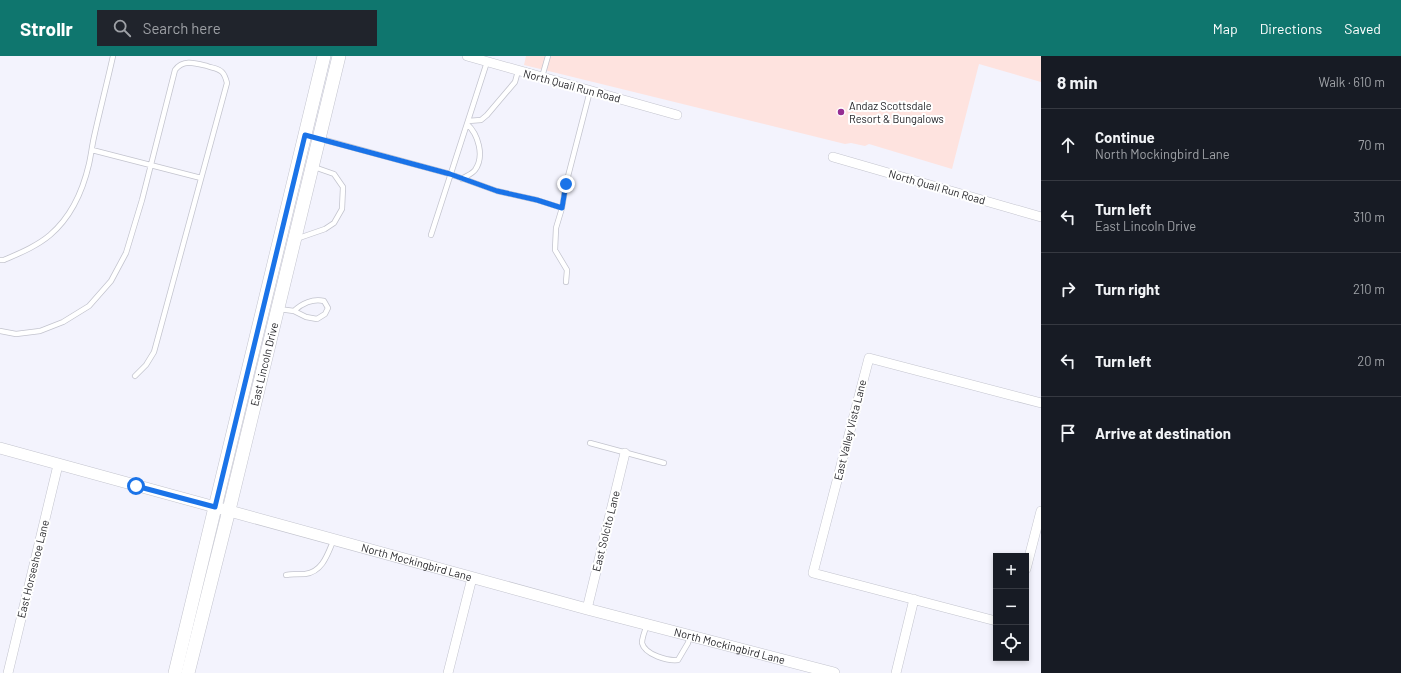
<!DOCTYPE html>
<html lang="en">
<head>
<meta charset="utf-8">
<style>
  :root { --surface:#171b24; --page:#20242c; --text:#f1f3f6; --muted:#9ea1a6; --line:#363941; --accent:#0f766e }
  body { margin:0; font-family:Barlow,sans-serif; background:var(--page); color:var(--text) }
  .controls { position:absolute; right:12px; bottom:12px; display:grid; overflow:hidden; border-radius:0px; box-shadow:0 2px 6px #0003 }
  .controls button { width:36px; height:36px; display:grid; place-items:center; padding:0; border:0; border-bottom:1px solid var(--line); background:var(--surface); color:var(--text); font:20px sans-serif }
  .stop { position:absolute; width:12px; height:12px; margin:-9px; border:3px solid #1a73e8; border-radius:50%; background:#fff }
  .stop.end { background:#1a73e8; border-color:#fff; box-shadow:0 1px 4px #0008 }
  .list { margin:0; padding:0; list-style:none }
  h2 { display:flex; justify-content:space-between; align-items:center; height:52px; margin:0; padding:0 16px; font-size:17px }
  h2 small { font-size:13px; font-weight:400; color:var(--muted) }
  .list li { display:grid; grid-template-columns:26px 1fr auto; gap:12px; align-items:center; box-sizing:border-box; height:72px; padding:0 16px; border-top:1px solid var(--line) }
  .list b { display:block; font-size:15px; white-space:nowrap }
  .list p { margin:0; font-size:13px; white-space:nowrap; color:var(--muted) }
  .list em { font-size:13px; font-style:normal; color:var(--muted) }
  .icon { flex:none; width:22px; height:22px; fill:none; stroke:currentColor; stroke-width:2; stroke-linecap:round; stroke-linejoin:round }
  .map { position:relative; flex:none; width:1041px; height:617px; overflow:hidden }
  header { display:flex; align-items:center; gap:24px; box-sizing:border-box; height:56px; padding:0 20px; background:var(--accent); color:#fff }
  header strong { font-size:19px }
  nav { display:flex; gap:22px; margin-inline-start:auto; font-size:14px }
  .search { width:280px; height:36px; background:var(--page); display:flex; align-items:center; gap:10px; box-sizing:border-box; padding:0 14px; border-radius:0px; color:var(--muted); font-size:15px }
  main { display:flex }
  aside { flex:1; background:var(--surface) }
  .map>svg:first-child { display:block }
  .commercial { fill:#fee3df }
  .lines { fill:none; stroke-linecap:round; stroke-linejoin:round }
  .service-casing { stroke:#c3c4ce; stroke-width:6 }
  .minor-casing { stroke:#c3c4ce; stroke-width:10 }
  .tertiary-casing { stroke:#c3c4ce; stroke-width:12 }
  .secondary-casing { stroke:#c3c4ce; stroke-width:14 }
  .service { stroke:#fff; stroke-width:4.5 }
  .minor { stroke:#fff; stroke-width:9 }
  .tertiary { stroke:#fff; stroke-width:11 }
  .secondary { stroke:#fff; stroke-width:13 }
  .route { stroke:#1a73e8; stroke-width:5 }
  .poi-dot { fill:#952e92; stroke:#fff; stroke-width:1.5 }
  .labels { text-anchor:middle; stroke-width:4; stroke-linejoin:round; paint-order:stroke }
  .street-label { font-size:11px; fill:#26262a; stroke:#fff }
  .poi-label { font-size:11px; fill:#26262a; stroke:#fff; text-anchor:start }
</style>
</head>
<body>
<header>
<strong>Strollr</strong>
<div class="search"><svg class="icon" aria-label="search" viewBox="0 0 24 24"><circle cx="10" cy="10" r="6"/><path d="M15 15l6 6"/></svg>Search here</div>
<nav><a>Map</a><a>Directions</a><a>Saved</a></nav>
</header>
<main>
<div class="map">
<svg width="1041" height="617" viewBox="0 0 1041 617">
  <rect width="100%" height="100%" fill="#f3f3fd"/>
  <path class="commercial" d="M 526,0 L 1041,0 L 1041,26 L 979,8 L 952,113 L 869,88 L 865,90 L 851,87 L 845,88 L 524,9 Z"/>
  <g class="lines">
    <g class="service-casing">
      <path id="service" d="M 542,21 L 548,0
        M 468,65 L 481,64 L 487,59 L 515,26 L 518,15
        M 321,83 L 450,118 L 497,135 L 537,144 L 562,152 L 556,172 L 555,194 L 567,214 L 566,226
        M 92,94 L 201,122
        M 462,123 C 466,120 472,118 475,114 C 485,100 478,78 467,68
        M 562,152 L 566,128 L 590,35
        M 431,179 L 487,6
        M 296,183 L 325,173 L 334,167 L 342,153 L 343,131 L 334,118 L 314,111
        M 0,204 L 4,204 C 20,197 37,190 50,179 C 71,161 83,134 89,108 C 91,99 92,90 94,81 C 100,54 107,27 113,0
        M 279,253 L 294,255 C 301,248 313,242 324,245 L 328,252 L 325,258 L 317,263 L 306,261 L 294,255
        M 0,275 L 16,278 L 40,275 L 63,266 L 89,250 L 111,225 L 126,197 L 142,144 L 175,14 C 183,3 195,7 207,10 C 212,12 218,12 222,16 C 225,19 226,23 227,27 L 154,296 L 146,309 L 135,320
        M 590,387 L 664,407
        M 286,519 C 292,518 299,518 305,518 C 323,516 328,497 334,483
        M 647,569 C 645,574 642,582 642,587 C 645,599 668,605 678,604 L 688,587 L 690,580"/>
    </g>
    <g class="minor-casing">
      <path id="minor" d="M 467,0 L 677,59
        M 833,101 L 1041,161
        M 1026,513 L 1041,455
        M 587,553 L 625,397
        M 996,565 L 813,517 L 869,302 L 1041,347
        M 8,617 L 58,409
        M 448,617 L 472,522
        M 896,617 L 914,543"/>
    </g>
    <g class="tertiary-casing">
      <g id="tertiary">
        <path id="s1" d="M 0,392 L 587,553 L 834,617"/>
      </g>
    </g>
    <g class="secondary-casing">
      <g id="secondary">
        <path d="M 175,617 L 324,0"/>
        <path id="s2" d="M 188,617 L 229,454 L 339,0"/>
      </g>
    </g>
    <use href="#service" class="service"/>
    <use href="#minor" class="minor"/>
    <use href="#tertiary" class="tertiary"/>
    <use href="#secondary" class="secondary"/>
  </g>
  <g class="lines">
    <path class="route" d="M 136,430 L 215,451 L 305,79 L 450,118 L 497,135 L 537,144 L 562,152 L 566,128"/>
  </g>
  <circle class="poi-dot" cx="841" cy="56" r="4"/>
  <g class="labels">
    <g class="street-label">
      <text transform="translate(572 30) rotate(15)" y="4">North Quail Run Road</text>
      <text transform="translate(937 131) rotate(16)" y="4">North Quail Run Road</text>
      <text dy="4" stroke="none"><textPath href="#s2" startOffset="318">East Lincoln Drive</textPath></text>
      <text transform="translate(850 374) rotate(-76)" y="4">East Valley Vista Lane</text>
      <text transform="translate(606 475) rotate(-76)" y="4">East Solcito Lane</text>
      <text dy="4" stroke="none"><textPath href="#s1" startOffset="432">North Mockingbird Lane</textPath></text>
      <text transform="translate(33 513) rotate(-76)" y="4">East Horseshoe Lane</text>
      <text dy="4" stroke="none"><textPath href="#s1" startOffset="756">North Mockingbird Lane</textPath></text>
    </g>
    <g class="poi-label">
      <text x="849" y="54">Andaz Scottsdale<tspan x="849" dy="13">Resort &amp; Bungalows</tspan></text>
    </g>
  </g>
</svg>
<div class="controls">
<button>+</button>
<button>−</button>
<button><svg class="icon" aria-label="locate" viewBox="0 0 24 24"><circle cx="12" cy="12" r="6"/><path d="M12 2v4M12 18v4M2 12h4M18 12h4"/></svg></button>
</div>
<div class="stop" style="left:136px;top:430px"></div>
<div class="stop end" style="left:566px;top:128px"></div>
</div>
<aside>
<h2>8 min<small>Walk · 610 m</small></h2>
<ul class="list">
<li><svg class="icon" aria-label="ahead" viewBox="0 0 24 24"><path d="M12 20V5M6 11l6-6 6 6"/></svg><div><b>Continue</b><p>North Mockingbird Lane</p></div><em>70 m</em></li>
<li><svg class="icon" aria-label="left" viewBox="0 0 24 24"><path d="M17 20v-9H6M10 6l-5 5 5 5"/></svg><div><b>Turn left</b><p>East Lincoln Drive</p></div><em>310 m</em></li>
<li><svg class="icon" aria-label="right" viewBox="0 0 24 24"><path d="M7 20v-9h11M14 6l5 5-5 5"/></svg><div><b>Turn right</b></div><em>210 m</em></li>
<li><svg class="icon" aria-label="left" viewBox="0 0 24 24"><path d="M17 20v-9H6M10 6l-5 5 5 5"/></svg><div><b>Turn left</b></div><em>20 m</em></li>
<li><svg class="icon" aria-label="arrive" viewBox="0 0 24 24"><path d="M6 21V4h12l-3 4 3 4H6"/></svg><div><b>Arrive at destination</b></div></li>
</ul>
</aside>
</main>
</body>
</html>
